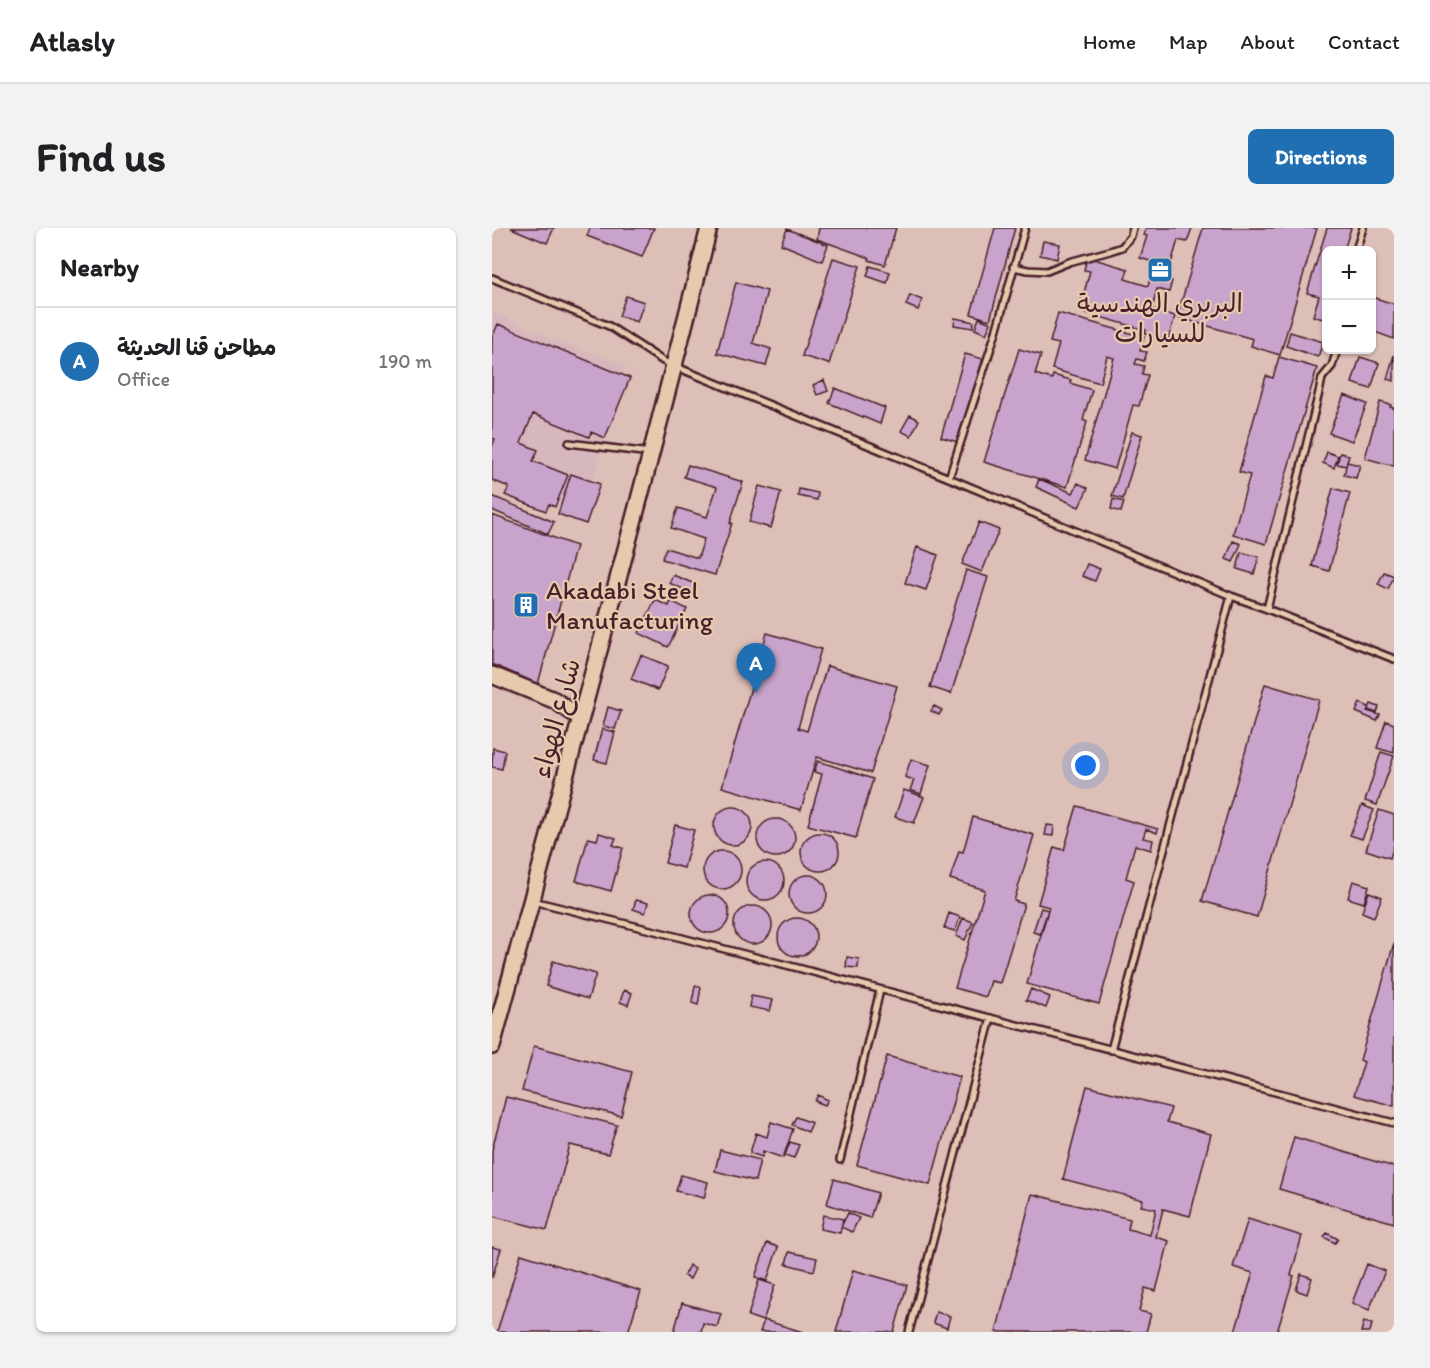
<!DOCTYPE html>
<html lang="en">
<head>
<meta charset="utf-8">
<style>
  :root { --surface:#fff; --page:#f2f2f2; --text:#202124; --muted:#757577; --line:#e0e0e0; --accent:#1f6fb2 }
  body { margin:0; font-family:Itim,"Playpen Sans Arabic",sans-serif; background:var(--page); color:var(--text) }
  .controls { position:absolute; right:18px; top:18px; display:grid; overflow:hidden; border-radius:9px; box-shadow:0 2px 4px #0004 }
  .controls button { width:54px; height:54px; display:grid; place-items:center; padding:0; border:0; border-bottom:2px solid var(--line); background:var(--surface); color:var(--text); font:30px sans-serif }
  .you { position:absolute; left:594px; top:538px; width:21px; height:21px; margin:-15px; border:4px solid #fff; border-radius:50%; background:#1a73e8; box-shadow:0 0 0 9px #1a73e833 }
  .badge { display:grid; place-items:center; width:39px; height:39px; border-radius:50%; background:var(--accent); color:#fff; font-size:20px; font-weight:700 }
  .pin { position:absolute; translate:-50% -50px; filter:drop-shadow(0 2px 3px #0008) }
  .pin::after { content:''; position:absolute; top:32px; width:21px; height:18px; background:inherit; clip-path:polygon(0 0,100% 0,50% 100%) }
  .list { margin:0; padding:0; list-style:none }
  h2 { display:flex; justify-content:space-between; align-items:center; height:78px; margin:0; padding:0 24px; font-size:26px }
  h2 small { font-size:20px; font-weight:400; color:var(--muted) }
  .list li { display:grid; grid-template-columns:39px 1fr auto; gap:18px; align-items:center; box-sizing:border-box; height:108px; padding:0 24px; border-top:2px solid var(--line) }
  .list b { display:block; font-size:22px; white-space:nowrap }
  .list p { margin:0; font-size:20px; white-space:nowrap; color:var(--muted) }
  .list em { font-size:20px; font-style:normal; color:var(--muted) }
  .map { position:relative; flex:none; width:902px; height:1104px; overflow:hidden; border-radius:9px }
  header { display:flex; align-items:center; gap:36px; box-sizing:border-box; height:84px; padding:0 30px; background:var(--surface); border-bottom:2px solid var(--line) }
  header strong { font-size:28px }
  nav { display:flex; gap:33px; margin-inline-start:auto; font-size:21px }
  .intro { display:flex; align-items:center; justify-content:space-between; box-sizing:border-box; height:144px; padding:0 36px }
  h1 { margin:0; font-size:42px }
  .button { padding:15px 27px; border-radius:9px; background:var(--accent); color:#fff; font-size:21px; font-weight:700 }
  main { display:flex; gap:36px; padding:0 36px }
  aside { flex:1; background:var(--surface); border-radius:9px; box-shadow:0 2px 4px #0004 }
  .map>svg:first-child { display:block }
  .built { fill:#d6b7bd }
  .building { fill:#c8a4cc; stroke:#4a1f2b; stroke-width:1.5 }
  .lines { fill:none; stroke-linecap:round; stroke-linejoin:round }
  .lane-casing { stroke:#4a1f2b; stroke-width:10 }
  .secondary-casing { stroke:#4a1f2b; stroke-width:20 }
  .lane { stroke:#e5caad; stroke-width:5 }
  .secondary { stroke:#e5caad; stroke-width:15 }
  .labels { text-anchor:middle; stroke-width:4.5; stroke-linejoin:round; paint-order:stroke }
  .poi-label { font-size:26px; fill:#4a1f2b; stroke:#e5caad }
  .street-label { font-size:26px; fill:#4a1f2b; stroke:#e5caad }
</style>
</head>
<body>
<header>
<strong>Atlasly</strong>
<nav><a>Home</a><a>Map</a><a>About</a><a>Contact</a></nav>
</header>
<div class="intro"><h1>Find us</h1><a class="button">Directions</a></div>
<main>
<aside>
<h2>Nearby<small></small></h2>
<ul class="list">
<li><span class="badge">A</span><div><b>مطاحن قنا الحديثة</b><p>Office</p></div><em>190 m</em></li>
</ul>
</aside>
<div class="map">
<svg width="902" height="1104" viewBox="0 0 902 1104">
  <rect width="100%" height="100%" fill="#dcbfb6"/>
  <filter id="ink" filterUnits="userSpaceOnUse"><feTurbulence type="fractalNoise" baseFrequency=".0167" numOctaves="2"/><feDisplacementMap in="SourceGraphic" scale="12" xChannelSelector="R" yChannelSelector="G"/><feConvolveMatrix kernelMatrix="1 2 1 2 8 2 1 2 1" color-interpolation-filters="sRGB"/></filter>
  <g filter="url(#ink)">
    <path class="built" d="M 1,84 L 67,114 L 133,137 L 92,284 L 0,249 Z"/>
    <path class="building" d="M 19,0 L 62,0 L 55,15 Z
      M 98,0 L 162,0 L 150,29 L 95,8 Z
      M 327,0 L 404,0 L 393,37 L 377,32 L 378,30 L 325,11 Z
      M 503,0 L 523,0 L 498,92 L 479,86 Z
      M 654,0 L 700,0 L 695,14 L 686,12 L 678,39 L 648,30 L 655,8 L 652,7 Z
      M 711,0 L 825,0 L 788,127 L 759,118 L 761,111 L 685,89 Z
      M 835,0 L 859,0 L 852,22 L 834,22 L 834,78 L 831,91 L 821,88 L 827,68 L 815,65 Z
      M 295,1 L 336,17 L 330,33 L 289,16 Z
      M 551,13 L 568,16 L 565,31 L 548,27 Z
      M 595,29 L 636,41 L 633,51 L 656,58 L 662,38 L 676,42 L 674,51 L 680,53 L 677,64 L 665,61 L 660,81 L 683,88 L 676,112 L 653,106 L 654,102 L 587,83 L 598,43 L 592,42 Z
      M 341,30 L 368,38 L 337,136 L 310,128 Z
      M 378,38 L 398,44 L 395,55 L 375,48 Z
      M 244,54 L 275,63 L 261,115 L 279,121 L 274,138 L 225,125 Z
      M 418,67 L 430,72 L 426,82 L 414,77 Z
      M 134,68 L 152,74 L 145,94 L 127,88 Z
      M 880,69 L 902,76 L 902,111 L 880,103 Z
      M 566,85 L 652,109 L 648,123 L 655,124 L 652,133 L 645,131 L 643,136 L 652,138 L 650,146 L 656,147 L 647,178 L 641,177 L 623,241 L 593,232 L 622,130 L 615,128 L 608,155 L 560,141 L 567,116 L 558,114 Z
      M 463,90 L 482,94 L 481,100 L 462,97 Z
      M 487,90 L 499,95 L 494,106 L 483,101 Z
      M 6,96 L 138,150 L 113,210 L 99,204 L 97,209 L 41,186 L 29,215 L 46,222 L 41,233 L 76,247 L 63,279 L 57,276 L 54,283 L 13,267 L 17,259 L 0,252 L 0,219 L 3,211 L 0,210 L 0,110 Z
      M 798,104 L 831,114 L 826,129 L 794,118 Z
      M 527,121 L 549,127 L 543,146 L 560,151 L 561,147 L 579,152 L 578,155 L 600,162 L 591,192 L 595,194 L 575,259 L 492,234 Z
      M 473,126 L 491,131 L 466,214 L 449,209 Z
      M 902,127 L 902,153 L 895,151 Z
      M 787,129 L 825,140 L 774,316 L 741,306 L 758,247 L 747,244 L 774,148 L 781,150 Z
      M 868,129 L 887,135 L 879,161 L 860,155 Z
      M 332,152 L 336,163 L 325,167 L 321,157 Z
      M 343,160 L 393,180 L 388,196 L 337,175 Z
      M 852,167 L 875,176 L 860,213 L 837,205 Z
      M 888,174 L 899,177 L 898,179 L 902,180 L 902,238 L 873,230 Z
      M 418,187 L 427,192 L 419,208 L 409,203 Z
      M 640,204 L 650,207 L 631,271 L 620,268 Z
      M 835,224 L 846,228 L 842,240 L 831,235 Z
      M 848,225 L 857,227 L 854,238 L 845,236 Z
      M 855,234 L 868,237 L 864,250 L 852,247 Z
      M 196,237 L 251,254 L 238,295 L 240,295 L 223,347 L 170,331 L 174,320 L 206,330 L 212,311 L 179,300 L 186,280 L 215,289 L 225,259 L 192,249 Z
      M 79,246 L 108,256 L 94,296 L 66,286 Z
      M 547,251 L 581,265 L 586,255 L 596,260 L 587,279 L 544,259 Z
      M 267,258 L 289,264 L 279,300 L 257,294 Z
      M 841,260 L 858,265 L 837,343 L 820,338 Z
      M 307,261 L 326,265 L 325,272 L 306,268 Z
      M 0,268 L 62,294 L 56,306 L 0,282 Z
      M 621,271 L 632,274 L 629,284 L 619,281 Z
      M 0,287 L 84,318 L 46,456 L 0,436 Z
      M 487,294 L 507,302 L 490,344 L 470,336 Z
      M 741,313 L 749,316 L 741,334 L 734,331 Z
      M 425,319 L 446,327 L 434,362 L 413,355 Z
      M 749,324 L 767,329 L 762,346 L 745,341 Z
      M 595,336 L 608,341 L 603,353 L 590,348 Z
      M 474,342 L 496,349 L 459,466 L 438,459 Z
      M 892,344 L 902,348 L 896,361 L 886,356 Z
      M 181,347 L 203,356 L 200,365 L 177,355 Z
      M 163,372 L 177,378 L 179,373 L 195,381 L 176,419 L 147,405 Z
      M 275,405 L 329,421 L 306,500 L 315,503 L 335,438 L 405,458 L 379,545 L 325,529 L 309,582 L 230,559 Z
      M 149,427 L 176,438 L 166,462 L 139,451 Z
      M 773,456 L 827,472 L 765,689 L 710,673 Z
      M 868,475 L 877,479 L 875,483 L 888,487 L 885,493 L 864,484 Z
      M 879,476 L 887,479 L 885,485 L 876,482 Z
      M 442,478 L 450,482 L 447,487 L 439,483 Z
      M 116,479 L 129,483 L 123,501 L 111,498 Z
      M 894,493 L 902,496 L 902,525 L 885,520 Z
      M 110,501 L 123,504 L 115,535 L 102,532 Z
      M 1,520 L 13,523 L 10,541 L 0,539 Z
      M 889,524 L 902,528 L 885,577 L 873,573 Z
      M 419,531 L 438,537 L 429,566 L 418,562 L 422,552 L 413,549 Z
      M 326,533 L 381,551 L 364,610 L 316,597 L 330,546 L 322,544 Z
      M 412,562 L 432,569 L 422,595 L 403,589 Z
      M 870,577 L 882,582 L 870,611 L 858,607 Z
      M 585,578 L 666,601 L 665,605 L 654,601 L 651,610 L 661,612 L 659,622 L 643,617 L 634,650 L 642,653 L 607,776 L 535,756 L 557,679 L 546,676 L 562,619 L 572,622 Z
      M222 598a19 19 0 1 1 38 0a19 19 0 1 1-38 0Z
      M 887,582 L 902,587 L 902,617 L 898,630 L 874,622 Z
      M 481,589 L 542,607 L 522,673 L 532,676 L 508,755 L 499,753 L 494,769 L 463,760 L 493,662 L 458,651 L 467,623 L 471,624 Z
      M265 610a19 19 0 1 1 38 0a19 19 0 1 1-38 0Z
      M 183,597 L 202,602 L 192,640 L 173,635 Z
      M 555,597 L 562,598 L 561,608 L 553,607 Z
      M309 624a19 19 0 1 1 38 0a19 19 0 1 1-38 0Z
      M 107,605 L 124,610 L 121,617 L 131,620 L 119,663 L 84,653 L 96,610 L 105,612 Z
      M211 642a19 19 0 1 1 38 0a19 19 0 1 1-38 0Z
      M254 653a19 19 0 1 1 38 0a19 19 0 1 1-38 0Z
      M297 666a19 19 0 1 1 38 0a19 19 0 1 1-38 0Z
      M 861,653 L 877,658 L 872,675 L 856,670 Z
      M 877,664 L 890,669 L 882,689 L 870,684 Z
      M199 686a19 19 0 1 1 38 0a19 19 0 1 1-38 0Z
      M 144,672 L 156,675 L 153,685 L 141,681 Z
      M242 697a19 19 0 1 1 38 0a19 19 0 1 1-38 0Z
      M 549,680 L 556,682 L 548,706 L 541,704 Z
      M 457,685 L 468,689 L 463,703 L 452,700 Z
      M286 709a19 19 0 1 1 38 0a19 19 0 1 1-38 0Z
      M 471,690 L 481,694 L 473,712 L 464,708 Z
      M 902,715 L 902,878 L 862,867 L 872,834 L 868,832 Z
      M 355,729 L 367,731 L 366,740 L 354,739 Z
      M 61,733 L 104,746 L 96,771 L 54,758 Z
      M 203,758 L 209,759 L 206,777 L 200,775 Z
      M 539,761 L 558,769 L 554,780 L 534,772 Z
      M 132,762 L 140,765 L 136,777 L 128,774 Z
      M 259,768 L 281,772 L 278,783 L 257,779 Z
      M 42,818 L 140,844 L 129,888 L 30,863 Z
      M 395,828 L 468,849 L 438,957 L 365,937 Z
      M 595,858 L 679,880 L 675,894 L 719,906 L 698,988 L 671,981 L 664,1009 L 677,1013 L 664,1063 L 653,1060 L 647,1083 L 659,1086 L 654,1104 L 504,1104 L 540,966 L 638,991 L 636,1001 L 658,1007 L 664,981 L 649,978 L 651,972 L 571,951 Z
      M 326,867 L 336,872 L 333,877 L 323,873 Z
      M 14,869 L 125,897 L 116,926 L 78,917 L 55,1002 L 0,988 L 0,922 Z
      M 304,889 L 320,895 L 316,904 L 300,897 Z
      M 279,894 L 301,901 L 291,930 L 271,923 L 270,929 L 258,925 L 264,905 L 275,909 Z
      M 802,909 L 902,939 L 902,995 L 787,961 Z
      M 298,914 L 307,917 L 302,930 L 293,927 Z
      M 228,922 L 268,932 L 263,953 L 223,943 Z
      M 189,947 L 216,954 L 212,970 L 184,963 Z
      M 342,951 L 386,965 L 378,990 L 335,976 Z
      M 356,985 L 367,990 L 360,1004 L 349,999 Z
      M 331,987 L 351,991 L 348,1005 L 328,1001 Z
      M 756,991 L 810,1008 L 799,1047 L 802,1048 L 785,1104 L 743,1104 L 761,1045 L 741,1039 Z
      M 835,1005 L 846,1011 L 843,1015 L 832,1009 Z
      M 275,1015 L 286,1019 L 275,1053 L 263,1049 Z
      M 0,1019 L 9,1021 L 0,1050 Z
      M 297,1024 L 325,1030 L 322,1043 L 294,1036 Z
      M 29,1026 L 149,1063 L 136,1104 L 5,1104 Z
      M 875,1036 L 893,1043 L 877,1082 L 860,1075 Z
      M 197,1037 L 203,1041 L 198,1051 L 192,1048 Z
      M 361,1042 L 415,1057 L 402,1104 L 344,1104 Z
      M 809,1046 L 820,1050 L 815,1066 L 804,1062 Z
      M 267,1052 L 283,1057 L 271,1093 L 256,1088 Z
      M 190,1075 L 229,1086 L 225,1099 L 211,1095 L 209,1104 L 182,1104 Z
      M 444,1084 L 458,1088 L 455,1100 L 441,1095 Z
      M 272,1092 L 311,1104 L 268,1104 Z
      M 872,1094 L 880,1096 L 878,1104 L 869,1104 Z"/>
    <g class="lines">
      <g class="lane-casing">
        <path id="lane" d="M 864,22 L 871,0
          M 521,39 L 536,42 L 555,43 L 577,34 L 618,23 L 630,19 L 639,8 L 641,0
          M 0,50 L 117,98 L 171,133 L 182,138 L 457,250 L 739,368 L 775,381 L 902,431
          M 77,215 L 159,225
          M 457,250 L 504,104 L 533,0
          M 775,381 L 828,160 L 830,150 L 840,138 L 845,122
          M 41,673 L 167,704 L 902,895
          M 619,822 L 739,368
          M 348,932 L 388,762
          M 417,1104 L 499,790"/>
      </g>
      <g class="secondary-casing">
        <path id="secondary" d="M 0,447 L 62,472 L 89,490
          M 0,818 C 74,546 148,274 217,0"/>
      </g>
      <use href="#lane" class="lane"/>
      <use href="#secondary" class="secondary"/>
    </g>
  </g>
  <defs>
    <g id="office-square" transform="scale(1.35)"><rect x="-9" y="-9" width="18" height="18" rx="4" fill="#1f6fb2" stroke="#e5caad"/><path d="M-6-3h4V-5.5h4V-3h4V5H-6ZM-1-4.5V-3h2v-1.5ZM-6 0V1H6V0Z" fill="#fff"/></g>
    <g id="building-square" transform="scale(1.35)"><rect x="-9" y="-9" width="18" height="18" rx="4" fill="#1f6fb2" stroke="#e5caad"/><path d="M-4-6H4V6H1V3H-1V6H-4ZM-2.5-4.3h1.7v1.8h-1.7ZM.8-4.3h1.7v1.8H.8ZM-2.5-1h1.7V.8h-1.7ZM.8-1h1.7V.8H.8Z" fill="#fff"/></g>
  </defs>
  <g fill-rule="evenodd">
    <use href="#office-square" x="668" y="42"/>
    <use href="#building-square" x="34" y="377"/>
  </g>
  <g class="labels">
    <g class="poi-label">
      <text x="668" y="84">البربري الهندسية<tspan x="668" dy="30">للسيارات</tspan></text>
      <text x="54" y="371" text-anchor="start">Akadabi Steel<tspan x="54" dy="30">Manufacturing</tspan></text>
    </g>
    <g class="street-label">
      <text transform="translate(64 490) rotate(-75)" y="9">شارع الهواء</text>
    </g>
  </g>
</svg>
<div class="controls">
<button>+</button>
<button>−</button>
</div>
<div class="you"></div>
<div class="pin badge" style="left:264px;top:465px">A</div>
</div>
</main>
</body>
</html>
